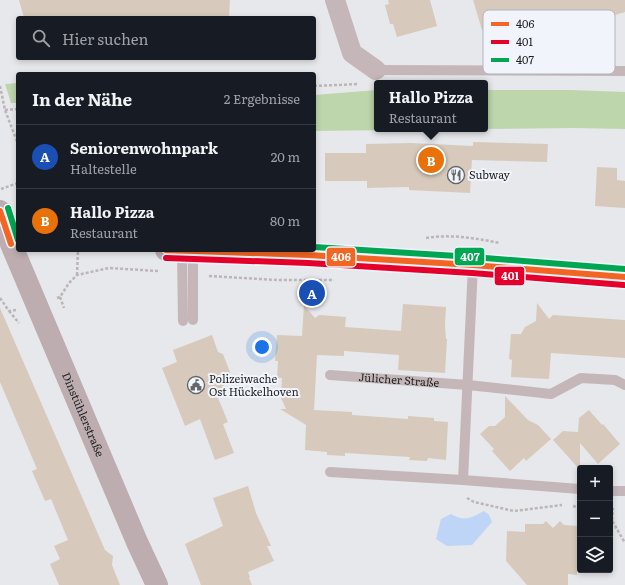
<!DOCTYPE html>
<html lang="de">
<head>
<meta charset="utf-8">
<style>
  :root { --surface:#171b24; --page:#242831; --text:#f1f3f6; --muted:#9ea1a6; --line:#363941; --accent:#8c9099 }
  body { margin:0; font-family:Literata,serif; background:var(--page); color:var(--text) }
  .controls { position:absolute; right:12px; bottom:12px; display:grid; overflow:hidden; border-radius:4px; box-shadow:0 2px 6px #0003 }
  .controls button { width:36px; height:36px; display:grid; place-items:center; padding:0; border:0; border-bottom:1px solid var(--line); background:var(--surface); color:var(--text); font:20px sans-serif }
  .you { position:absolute; left:262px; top:347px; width:14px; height:14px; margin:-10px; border:3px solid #fff; border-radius:50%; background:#1a73e8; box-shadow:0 0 0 6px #1a73e833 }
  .badge { display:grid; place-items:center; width:26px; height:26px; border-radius:50%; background:var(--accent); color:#fff; font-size:13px; font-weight:700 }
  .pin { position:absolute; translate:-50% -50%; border:2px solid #fff; box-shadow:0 1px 4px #0006 }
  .popup { position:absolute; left:374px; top:80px; width:114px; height:52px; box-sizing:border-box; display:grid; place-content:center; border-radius:4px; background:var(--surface); filter:drop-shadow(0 1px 3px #0005); font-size:13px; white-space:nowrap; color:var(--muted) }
  .popup b { font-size:15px; color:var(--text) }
  .popup::after { content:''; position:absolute; left:50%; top:100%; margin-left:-8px; border:8px solid transparent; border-top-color:var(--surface) }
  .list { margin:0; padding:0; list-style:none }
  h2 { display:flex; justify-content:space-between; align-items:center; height:52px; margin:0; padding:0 16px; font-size:17px }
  h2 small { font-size:13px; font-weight:400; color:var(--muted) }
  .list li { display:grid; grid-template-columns:26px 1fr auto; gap:12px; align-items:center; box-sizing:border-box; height:64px; padding:0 16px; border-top:1px solid var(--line) }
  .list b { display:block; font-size:15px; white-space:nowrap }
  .list p { margin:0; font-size:13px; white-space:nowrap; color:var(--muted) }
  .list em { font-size:13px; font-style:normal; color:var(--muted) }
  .icon { flex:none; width:22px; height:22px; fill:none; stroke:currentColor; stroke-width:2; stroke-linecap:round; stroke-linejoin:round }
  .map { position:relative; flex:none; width:625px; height:585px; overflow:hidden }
  .search { position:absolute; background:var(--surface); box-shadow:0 2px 6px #0003; left:16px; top:16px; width:300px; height:44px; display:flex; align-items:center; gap:10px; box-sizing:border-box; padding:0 14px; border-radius:4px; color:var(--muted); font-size:15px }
  .panel { position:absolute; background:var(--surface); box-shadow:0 2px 6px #0003; left:16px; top:72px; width:300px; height:180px; border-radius:4px }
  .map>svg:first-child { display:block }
  .green { fill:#bed6ac }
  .water { fill:#bfd5f8 }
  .building { fill:#d7cabc }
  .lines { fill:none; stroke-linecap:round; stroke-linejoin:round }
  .path { stroke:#bdb5b7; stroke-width:2.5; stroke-dasharray:3 2; stroke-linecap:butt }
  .lane { stroke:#c5b7b9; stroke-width:10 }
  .street { stroke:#c5b7b9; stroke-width:20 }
  .secondary { stroke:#bdadb0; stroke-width:22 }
  .bus-1-casing { stroke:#f1f4fb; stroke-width:9 }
  .bus-2-casing { stroke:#f1f4fb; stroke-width:9 }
  .bus-3-casing { stroke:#f1f4fb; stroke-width:9 }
  .bus-1 { stroke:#f26522; stroke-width:6 }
  .bus-2 { stroke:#e4002b; stroke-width:6 }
  .bus-3 { stroke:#00a651; stroke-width:6 }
  .labels { text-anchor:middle; stroke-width:4; stroke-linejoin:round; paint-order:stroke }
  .poi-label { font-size:11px; fill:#1e2022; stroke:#f1f4fb; text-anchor:start }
  .street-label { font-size:11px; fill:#1e2022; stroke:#f1f4fb }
  .key { fill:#f1f4fb; stroke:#b2b4ba; stroke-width:1 }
  .key-label { font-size:11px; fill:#1e2022 }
  .line-badge { stroke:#f1f4fb; stroke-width:1.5 }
  .badge-label { font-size:11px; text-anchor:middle; font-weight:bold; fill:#fff }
</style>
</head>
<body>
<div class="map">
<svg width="625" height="585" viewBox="0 0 625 585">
  <rect width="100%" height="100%" fill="#e6e8eb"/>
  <path class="green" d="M 18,83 L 18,103 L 11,103 L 5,84 Z
    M 377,90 L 377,129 L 476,129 L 314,131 L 314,95 Z
    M 485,90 L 571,90 L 625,92 L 625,129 L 575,128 L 485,129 Z"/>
  <path class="water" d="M 484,511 L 489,515 L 492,522 L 472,545 L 447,546 L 436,539 L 441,519 L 451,514 C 465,522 471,518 484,511 Z"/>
  <path class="building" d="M 19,0 L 230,0 L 229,18 L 24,18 Z
    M 388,0 L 430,0 L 437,26 L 397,37 L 393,24 L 390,24 L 385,5 L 389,4 Z
    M 473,0 L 625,0 L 625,12 L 602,19 L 597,38 L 582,25 L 546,34 L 541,25 L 512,32 L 505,39 L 493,27 L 482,30 Z
    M 473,142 L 548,144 L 547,162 L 472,160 L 472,158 L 470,193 L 409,190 L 409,187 L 367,188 L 367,181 L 325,181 L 325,153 L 366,153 L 366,144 L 411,143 L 473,146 Z
    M 597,167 L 617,168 L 617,180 L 625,181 L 625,208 L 595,206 Z
    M 537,303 L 549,319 L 553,315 L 625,320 L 625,358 L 551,353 L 549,379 L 511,377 L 512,360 L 509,359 L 511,334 L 521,334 L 525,327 L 536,321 Z
    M 403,304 L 446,307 L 445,325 L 446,339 L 447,339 L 445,373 L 398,370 L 399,355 L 344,351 L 344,356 L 317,355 L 314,410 L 352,412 L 352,415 L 408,419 L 408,416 L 434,418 L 434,421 L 448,422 L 446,460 L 428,458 L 427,461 L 409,460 L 410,457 L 345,453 L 345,456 L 327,455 L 327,452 L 305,450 L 306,425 L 280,409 L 286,409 L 281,398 L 282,378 L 277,378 L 278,361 L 275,361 L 277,335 L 302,336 L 304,305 L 315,318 L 319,315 L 346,317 L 345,327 L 401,331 Z
    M 0,308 L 105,550 L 113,556 L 112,565 L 120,585 L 59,585 L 50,564 L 60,559 L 54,546 L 68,540 L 51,499 L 45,501 L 32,471 L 37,469 L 0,382 Z
    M 212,335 L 218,352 L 223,354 L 230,372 L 218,398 L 228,422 L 223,424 L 234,453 L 215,460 L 200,419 L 185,426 L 162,368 L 177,362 L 173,350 Z
    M 505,396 L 528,420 L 538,425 L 551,439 L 526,461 L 524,458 L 510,471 L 492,451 L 494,449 L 480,434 L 489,426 L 495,426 L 505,417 Z
    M 589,410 L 602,425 L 603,424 L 620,444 L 598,464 L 580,443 L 580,470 L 553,440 L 563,431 L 578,432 L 579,418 Z
    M 248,486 L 256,513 L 271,546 L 267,546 L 274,561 L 248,572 L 250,577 L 249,578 L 252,585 L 201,585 L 185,544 L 223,526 L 213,498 Z
    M 546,521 L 553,528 L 560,521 L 564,525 L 580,526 L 580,561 L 577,561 L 577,575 L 568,574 L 568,585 L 527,585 L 506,561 L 507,531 L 525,532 L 525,524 L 543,524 Z"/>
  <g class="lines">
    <path class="path" d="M 0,86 L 5,110 L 18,144
      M 314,86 L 359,84
      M 5,110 L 18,109
      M 1,189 L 18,183
      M 426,238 C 451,234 475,238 500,243
      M 77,275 L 78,250
      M 209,276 L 277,280 L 334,280
      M 60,297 L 64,308
      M 0,298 L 9,311 L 16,310
      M 57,298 L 60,297 L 69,283 L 77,275 L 109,268 L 158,271
      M 9,311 L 19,323
      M 467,498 L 474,502 L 514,511 L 562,505
      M 573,506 L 580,508
      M 610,517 L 625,543
      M 612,520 L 613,508"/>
    <g class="lane">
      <path d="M 376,70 L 625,71"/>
      <path d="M 182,251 L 183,321"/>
      <path d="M 473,265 L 463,480 L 580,489"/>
      <path d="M 193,320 L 193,252"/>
      <path id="s1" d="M 330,375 L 468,385 L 551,394 L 581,378 L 615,380 L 625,385"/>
      <path d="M 330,472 L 463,480"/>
      <path d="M 610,491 L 625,491"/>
    </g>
    <path class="street" d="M 335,0 L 352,53 L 376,70"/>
    <g class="secondary">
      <path id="s2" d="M 0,211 L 11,244 L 137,542 L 157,585"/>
      <path d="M 166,250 L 308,255 L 473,265 L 625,277"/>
    </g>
    <g class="bus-1-casing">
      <path id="bus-1" d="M 0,211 L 11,244
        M 166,250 L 308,255 L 473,265 L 625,277"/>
    </g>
    <g class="bus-2-casing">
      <path id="bus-2" d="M 166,258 L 308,263 L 472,273 L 624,285"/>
    </g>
    <g class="bus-3-casing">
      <path id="bus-3" d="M 8,208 L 18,240
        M 314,247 L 473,257 L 625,269"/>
    </g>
    <use href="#bus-1" class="bus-1"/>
    <use href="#bus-2" class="bus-2"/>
    <use href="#bus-3" class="bus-3"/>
  </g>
  <defs>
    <g id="restaurant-ring" transform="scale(0.9)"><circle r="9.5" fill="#f1f4fb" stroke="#646668" stroke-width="1.5"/><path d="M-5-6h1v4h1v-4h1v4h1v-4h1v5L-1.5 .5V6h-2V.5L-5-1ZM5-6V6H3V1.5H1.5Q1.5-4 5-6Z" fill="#646668"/></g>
    <g id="civic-ring" transform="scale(0.9)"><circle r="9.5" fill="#f1f4fb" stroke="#646668" stroke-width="1.5"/><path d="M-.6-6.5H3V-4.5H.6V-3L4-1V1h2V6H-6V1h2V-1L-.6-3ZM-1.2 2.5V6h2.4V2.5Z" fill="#646668"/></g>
  </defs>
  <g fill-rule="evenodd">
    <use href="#restaurant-ring" x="456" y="175"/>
    <use href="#civic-ring" x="196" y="385"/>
  </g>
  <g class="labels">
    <g class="poi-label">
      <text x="469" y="179">Subway</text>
      <text x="209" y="383">Polizeiwache<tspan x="209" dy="13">Ost Hückelhoven</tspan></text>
    </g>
    <g class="street-label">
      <text dy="4" stroke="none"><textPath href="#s1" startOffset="69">Jülicher Straße</textPath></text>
      <text dy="4" stroke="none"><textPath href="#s2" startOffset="220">Dinstühlerstraße</textPath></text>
    </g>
  </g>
  <rect x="483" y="10" width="132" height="64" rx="6" class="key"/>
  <rect x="491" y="22" width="18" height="4" fill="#f26522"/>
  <rect x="491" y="40" width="18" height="4" fill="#e4002b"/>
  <rect x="491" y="58" width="18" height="4" fill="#00a651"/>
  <g class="key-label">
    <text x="516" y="28">406</text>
    <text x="516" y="46">401</text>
    <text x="516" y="64">407</text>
  </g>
  <g class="line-badge">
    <rect x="454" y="247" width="31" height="19" rx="4" fill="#00a651"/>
    <rect x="326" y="247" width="30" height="20" rx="4" fill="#f26522"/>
    <rect x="494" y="266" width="31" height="20" rx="4" fill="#e4002b"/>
  </g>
  <g class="badge-label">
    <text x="470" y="261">407</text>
    <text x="341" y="261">406</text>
    <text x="510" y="280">401</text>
  </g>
</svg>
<div class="controls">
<button>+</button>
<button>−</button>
<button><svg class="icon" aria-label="layers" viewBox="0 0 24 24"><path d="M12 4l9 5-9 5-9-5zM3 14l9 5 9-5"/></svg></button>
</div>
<div class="you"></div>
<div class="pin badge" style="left:312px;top:293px;background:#1a4fb4">A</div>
<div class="pin badge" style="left:431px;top:160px;background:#e8710a">B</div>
<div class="popup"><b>Hallo Pizza</b>Restaurant</div>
<div class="search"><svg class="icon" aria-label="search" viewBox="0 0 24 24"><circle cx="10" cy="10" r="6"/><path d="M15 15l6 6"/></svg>Hier suchen</div>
<section class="panel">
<h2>In der Nähe<small>2 Ergebnisse</small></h2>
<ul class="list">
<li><span class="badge" style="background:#1a4fb4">A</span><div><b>Seniorenwohnpark</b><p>Haltestelle</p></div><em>20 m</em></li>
<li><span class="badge" style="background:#e8710a">B</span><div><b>Hallo Pizza</b><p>Restaurant</p></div><em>80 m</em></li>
</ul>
</section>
</div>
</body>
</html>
